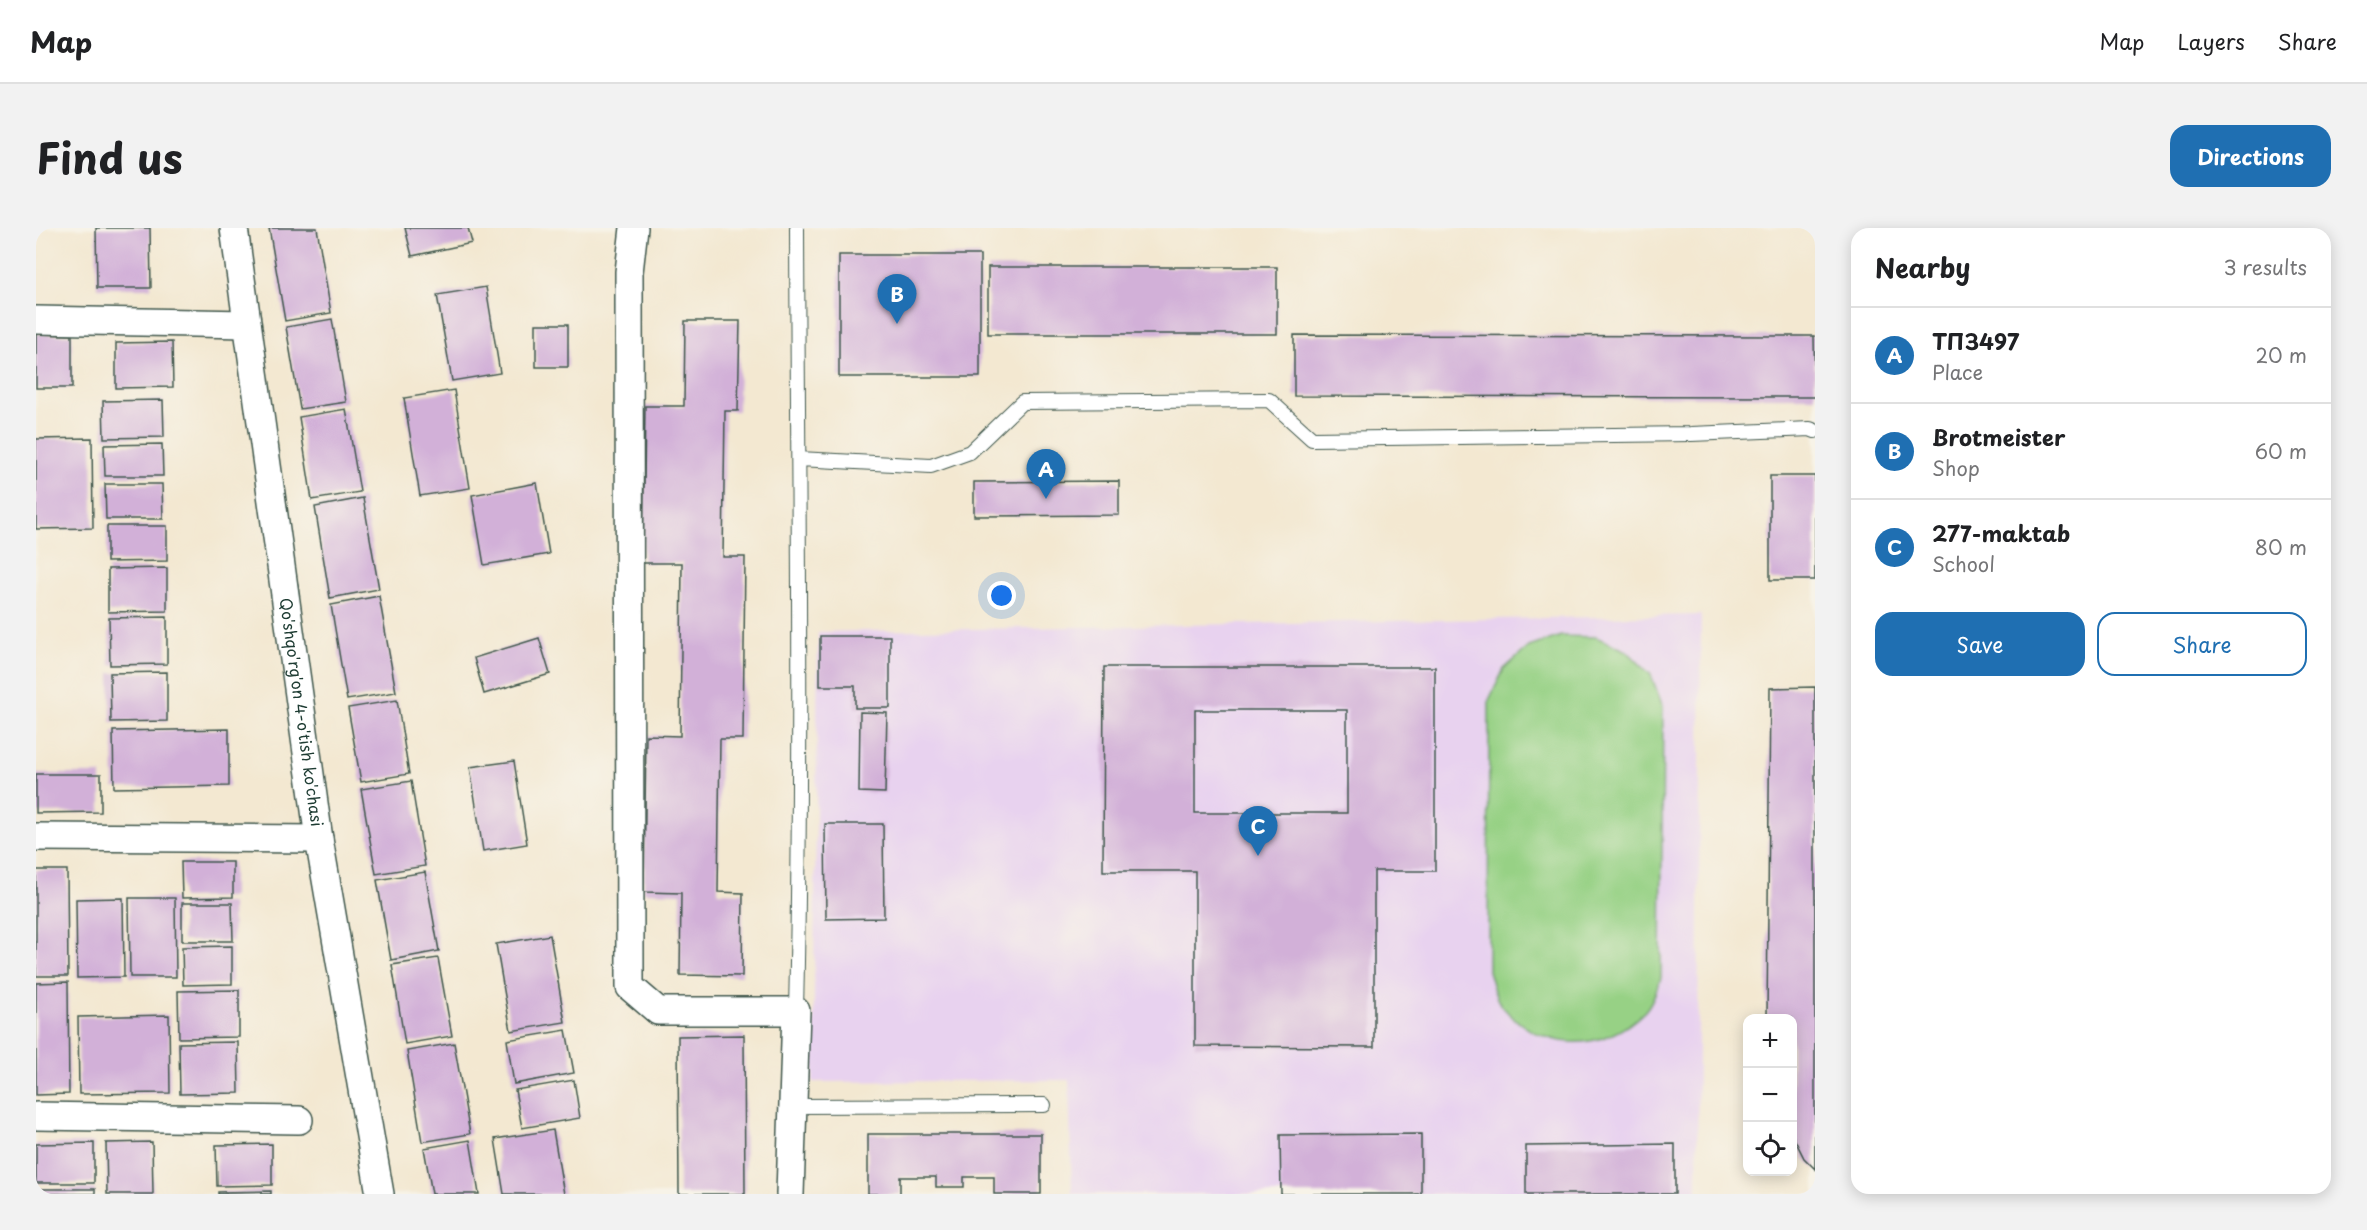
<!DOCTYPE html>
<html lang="en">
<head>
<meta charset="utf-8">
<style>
  :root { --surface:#fff; --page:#f2f2f2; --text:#202124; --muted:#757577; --line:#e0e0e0; --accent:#1f6fb2 }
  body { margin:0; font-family:"Playpen Sans",sans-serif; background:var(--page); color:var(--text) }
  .controls { position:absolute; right:18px; bottom:18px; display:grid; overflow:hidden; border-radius:12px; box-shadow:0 3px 15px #0003 }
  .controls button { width:54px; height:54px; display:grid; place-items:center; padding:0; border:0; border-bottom:2px solid var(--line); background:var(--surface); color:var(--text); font:30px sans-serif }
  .you { position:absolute; left:966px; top:368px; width:21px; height:21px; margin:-15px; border:4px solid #fff; border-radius:50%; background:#1a73e8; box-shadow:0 0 0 9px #1a73e833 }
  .badge { display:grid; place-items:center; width:39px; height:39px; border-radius:50%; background:var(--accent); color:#fff; font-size:20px; font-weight:700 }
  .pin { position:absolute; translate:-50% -50px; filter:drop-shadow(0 2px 3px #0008) }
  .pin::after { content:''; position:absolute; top:32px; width:21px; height:18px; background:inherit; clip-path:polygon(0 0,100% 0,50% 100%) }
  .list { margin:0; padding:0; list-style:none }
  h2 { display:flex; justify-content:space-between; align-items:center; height:78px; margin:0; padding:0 24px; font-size:26px }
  h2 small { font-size:20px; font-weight:400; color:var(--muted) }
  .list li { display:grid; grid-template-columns:39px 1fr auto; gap:18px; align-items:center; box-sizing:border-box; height:96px; padding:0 24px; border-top:2px solid var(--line) }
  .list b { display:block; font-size:22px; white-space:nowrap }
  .list p { margin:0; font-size:20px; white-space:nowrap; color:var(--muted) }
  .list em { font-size:20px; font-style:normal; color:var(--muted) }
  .actions { display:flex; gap:12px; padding:18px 24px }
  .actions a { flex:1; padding:14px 0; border:2px solid var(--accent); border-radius:18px; text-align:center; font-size:21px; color:var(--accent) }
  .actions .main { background:var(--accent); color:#fff }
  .icon { flex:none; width:33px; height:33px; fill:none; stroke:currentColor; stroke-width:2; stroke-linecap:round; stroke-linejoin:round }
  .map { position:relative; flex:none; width:1779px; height:966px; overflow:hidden; border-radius:18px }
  header { display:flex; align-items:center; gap:36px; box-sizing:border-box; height:84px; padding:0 30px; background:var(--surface); border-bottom:2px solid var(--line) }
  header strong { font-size:28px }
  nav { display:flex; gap:33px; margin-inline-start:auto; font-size:21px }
  .intro { display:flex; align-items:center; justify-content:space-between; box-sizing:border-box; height:144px; padding:0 36px }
  h1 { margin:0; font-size:42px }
  .button { padding:15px 27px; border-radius:18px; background:var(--accent); color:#fff; font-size:21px; font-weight:700 }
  main { display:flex; gap:36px; padding:0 36px }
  aside { flex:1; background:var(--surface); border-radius:18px; box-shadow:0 3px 15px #0003 }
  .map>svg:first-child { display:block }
  .built { fill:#e8d2ef }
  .green { fill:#97d185; stroke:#5b875c; stroke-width:1.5 }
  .building { fill:#d2b0d8; fill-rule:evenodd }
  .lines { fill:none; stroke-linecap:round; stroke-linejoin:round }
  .lane-casing { stroke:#3f574c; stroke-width:16 }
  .street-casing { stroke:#3f574c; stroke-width:30 }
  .lane { stroke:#fff; stroke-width:14 }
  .street { stroke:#fff; stroke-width:27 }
  .labels { text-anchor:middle; stroke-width:4.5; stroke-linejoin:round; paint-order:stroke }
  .street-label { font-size:16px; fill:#1f3d34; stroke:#f7f3e8 }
</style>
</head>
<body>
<header>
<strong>Map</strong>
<nav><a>Map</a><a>Layers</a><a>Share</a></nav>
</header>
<div class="intro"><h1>Find us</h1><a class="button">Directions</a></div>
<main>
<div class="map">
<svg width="1779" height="966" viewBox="0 0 1779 966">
  <rect width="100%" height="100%" fill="#f7f3e8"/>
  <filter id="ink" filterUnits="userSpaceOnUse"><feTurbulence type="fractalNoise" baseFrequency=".0167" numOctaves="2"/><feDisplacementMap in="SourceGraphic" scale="12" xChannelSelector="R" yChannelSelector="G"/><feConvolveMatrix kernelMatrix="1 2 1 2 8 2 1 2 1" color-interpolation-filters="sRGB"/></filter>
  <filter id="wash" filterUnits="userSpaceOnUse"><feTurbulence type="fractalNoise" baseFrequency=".008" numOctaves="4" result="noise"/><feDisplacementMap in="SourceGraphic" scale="24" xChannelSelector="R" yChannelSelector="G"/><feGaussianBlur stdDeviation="1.35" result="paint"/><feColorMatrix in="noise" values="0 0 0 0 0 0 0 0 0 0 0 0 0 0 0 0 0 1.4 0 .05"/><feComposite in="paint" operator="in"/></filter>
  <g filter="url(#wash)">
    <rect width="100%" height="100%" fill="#f3e8d1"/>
    <path class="built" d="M 1665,387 L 1661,966 L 1036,966 L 1033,852 L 777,854 L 782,404 Z"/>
    <path class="green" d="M 1525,408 L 1560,409 L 1591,423 L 1615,447 L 1627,479 L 1625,750 C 1621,760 1617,775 1609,783 C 1566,827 1504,824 1465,777 C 1458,769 1456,754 1452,743 L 1453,472 L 1468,441 L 1493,419 Z"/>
    <g id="blocks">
      <path class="building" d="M 60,0 L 114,0 L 115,60 L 61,60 Z
        M 233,0 L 281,0 L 295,85 L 249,93 Z
        M 369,0 L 432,0 L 436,15 L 376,28 Z
        M 803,27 L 944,27 L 944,149 L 803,149 Z
        M 952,39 L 1241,39 L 1241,106 L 952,106 Z
        M 450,59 L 464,145 L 416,153 L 401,67 Z
        M 296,91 L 310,174 L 264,181 L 250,99 Z
        M 649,93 L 704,93 L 702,183 L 689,183 L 687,329 L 709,329 L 707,511 L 684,511 L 682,664 L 707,665 L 706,748 L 644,747 L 645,665 L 608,664 L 610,507 L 644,508 L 646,335 L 607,335 L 609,178 L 648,178 Z
        M 500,96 L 532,96 L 532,139 L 500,139 Z
        M 0,106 L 36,107 L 36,160 L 0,160 Z
        M 1258,107 L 1778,108 L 1779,169 L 1258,168 Z
        M 136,114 L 137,159 L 80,160 L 80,115 Z
        M 418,162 L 434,260 L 384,268 L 368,170 Z
        M 127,172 L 128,209 L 68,210 L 67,173 Z
        M 310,181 L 324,264 L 276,272 L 263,189 Z
        M 56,210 L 57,300 L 0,301 L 0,211 Z
        M 126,216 L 127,248 L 69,248 L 68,217 Z
        M 1734,248 L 1779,248 L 1779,352 L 1734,352 Z
        M 1083,253 L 1083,287 L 938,288 L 938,254 Z
        M 501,255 L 513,326 L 448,337 L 436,267 Z
        M 69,256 L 126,256 L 127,291 L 70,291 Z
        M 327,270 L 343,361 L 294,370 L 279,279 Z
        M 71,298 L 131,298 L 131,333 L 71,334 Z
        M 131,340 L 131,383 L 72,384 L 72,341 Z
        M 343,368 L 360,464 L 311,472 L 295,377 Z
        M 131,389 L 131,436 L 74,437 L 73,390 Z
        M 784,408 L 854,408 L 854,480 L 819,480 L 819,458 L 784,458 Z
        M 503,410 L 514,446 L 448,466 L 438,430 Z
        M 1068,439 L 1399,439 L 1399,643 L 1338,643 L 1338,819 L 1159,818 L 1159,643 L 1067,643 ZM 1159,482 L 1311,482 L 1311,585 L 1159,585 Z
        M 131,444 L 131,493 L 75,494 L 74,445 Z
        M 1779,459 L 1779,941 L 1768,930 L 1756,906 L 1756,790 L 1731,790 L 1734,460 Z
        M 361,472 L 373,546 L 325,554 L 312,480 Z
        M 824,484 L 851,485 L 849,565 L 823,564 Z
        M 193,501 L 193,558 L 78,560 L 77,503 Z
        M 478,533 L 491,616 L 447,623 L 434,539 Z
        M 0,546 L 65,546 L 65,584 L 0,585 Z
        M 375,553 L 389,638 L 340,646 L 325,561 Z
        M 789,596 L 847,596 L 848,690 L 790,691 Z
        M 145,634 L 197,634 L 197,669 L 146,670 Z
        M 0,642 L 31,642 L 32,748 L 0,748 Z
        M 389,644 L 403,723 L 355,732 L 341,652 Z
        M 87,670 L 88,749 L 41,750 L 40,671 Z
        M 93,670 L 139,670 L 140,749 L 94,749 Z
        M 146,675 L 196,675 L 197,713 L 146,713 Z
        M 514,707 L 529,794 L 475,803 L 460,716 Z
        M 196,718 L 196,756 L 147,757 L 146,719 Z
        M 402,730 L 416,808 L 369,816 L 356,737 Z
        M 32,754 L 33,866 L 0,867 L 0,755 Z
        M 203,762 L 203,809 L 143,810 L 142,763 Z
        M 133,787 L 134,865 L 43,866 L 42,789 Z
        M 530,802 L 538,845 L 478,856 L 471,812 Z
        M 708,807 L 709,966 L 643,966 L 642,808 Z
        M 202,814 L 203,865 L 144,866 L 143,815 Z
        M 418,815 L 434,906 L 386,914 L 371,823 Z
        M 538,852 L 544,890 L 486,900 L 479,862 Z
        M 517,902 L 528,966 L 468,966 L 459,911 Z
        M 832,906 L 1005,906 L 1005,966 L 958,966 L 958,949 L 928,949 L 928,959 L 900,959 L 900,949 L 864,949 L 864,966 L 832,966 Z
        M 1385,906 L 1385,966 L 1245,966 L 1244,907 Z
        M 434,912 L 443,966 L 396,966 L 388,920 Z
        M 116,914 L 117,966 L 71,966 L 70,915 Z
        M 58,915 L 58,955 L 0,955 L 0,916 Z
        M 236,916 L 236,957 L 181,958 L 180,917 Z
        M 1639,916 L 1639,966 L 1490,966 L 1490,918 Z
        M 0,961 L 59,961 L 59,966 L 0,966 Z
        M 235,963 L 235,966 L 182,966 L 182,964 Z"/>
    </g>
  </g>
  <g filter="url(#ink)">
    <use href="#blocks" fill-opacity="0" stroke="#3f574c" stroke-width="1.5"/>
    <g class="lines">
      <g class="lane-casing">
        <path id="lane" d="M 763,231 L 895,238 L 934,224 L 986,174 L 1233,172 L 1276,211 L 1655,206 L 1774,201 L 1779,203
          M 760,783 C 766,522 762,261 761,0
          M 757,878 L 1008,877"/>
      </g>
      <g class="street-casing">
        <g id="street">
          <path id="s1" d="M 198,0 L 283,611 L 344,966"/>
          <path d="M 598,0 L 593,44 L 594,759 L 622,783 L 760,783 L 754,966"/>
          <path d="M 0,92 L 211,96"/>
          <path d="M 0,609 L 283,611"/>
          <path d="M 0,888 L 263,892"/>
        </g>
      </g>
      <use href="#lane" class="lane"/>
      <use href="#street" class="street"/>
    </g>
  </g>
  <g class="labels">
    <g class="street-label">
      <text dy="6" stroke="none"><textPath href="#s1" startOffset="489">Qo'shqo'rg'on 4-o'tish ko'chasi</textPath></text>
    </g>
  </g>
</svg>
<div class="controls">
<button>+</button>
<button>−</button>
<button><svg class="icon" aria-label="locate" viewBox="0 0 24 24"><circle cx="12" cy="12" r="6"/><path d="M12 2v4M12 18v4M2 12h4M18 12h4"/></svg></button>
</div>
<div class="you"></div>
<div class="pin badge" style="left:1010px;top:271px">A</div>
<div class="pin badge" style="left:861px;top:96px">B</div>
<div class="pin badge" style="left:1222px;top:628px">C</div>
</div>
<aside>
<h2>Nearby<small>3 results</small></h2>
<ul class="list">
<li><span class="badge">A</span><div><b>ТП3497</b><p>Place</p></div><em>20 m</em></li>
<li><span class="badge">B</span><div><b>Brotmeister</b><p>Shop</p></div><em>60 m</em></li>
<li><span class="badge">C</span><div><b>277-maktab</b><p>School</p></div><em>80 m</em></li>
</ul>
<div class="actions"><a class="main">Save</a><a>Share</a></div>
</aside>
</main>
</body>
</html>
